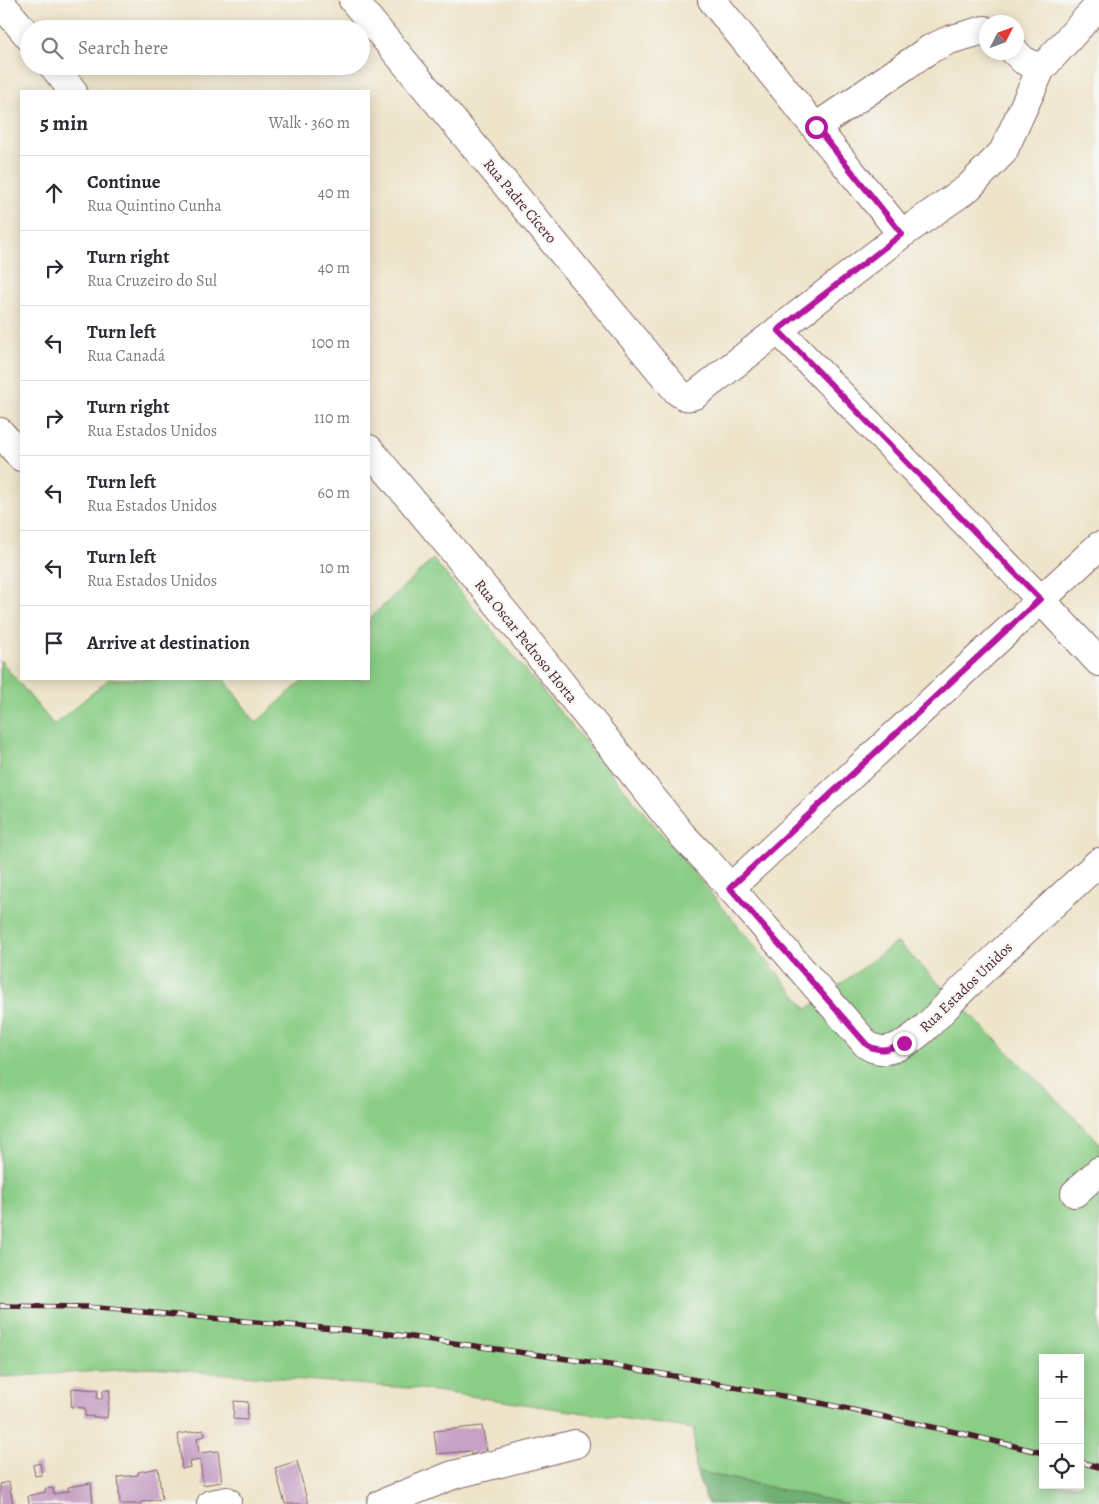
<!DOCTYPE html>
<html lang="en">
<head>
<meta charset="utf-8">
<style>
  :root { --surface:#fff; --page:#f7f7f7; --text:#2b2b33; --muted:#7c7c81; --line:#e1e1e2 }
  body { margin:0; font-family:Alegreya,serif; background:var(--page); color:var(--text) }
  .controls { position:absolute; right:15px; bottom:15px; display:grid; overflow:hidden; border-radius:0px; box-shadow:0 2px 12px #0003 }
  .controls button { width:45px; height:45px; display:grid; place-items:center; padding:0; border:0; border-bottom:1px solid var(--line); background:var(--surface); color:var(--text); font:25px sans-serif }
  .compass { position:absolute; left:979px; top:15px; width:45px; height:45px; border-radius:50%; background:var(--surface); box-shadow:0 2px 12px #0003; rotate:48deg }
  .stop { position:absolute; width:15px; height:15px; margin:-11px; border:4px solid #b5179e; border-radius:50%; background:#fff }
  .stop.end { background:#b5179e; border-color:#fff; box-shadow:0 1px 5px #0008 }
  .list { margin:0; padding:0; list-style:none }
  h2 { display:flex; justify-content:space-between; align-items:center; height:65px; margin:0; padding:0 20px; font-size:21px }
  h2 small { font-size:16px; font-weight:400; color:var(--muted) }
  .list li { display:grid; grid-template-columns:32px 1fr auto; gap:15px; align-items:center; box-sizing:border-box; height:75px; padding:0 20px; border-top:1px solid var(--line) }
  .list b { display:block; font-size:19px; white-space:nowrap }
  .list p { margin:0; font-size:16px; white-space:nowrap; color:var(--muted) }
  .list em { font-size:16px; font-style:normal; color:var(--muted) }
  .icon { flex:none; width:28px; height:28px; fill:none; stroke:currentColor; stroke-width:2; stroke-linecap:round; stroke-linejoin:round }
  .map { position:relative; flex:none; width:1099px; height:1504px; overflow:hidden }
  .search { position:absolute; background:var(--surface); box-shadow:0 2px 12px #0003; left:20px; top:20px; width:350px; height:55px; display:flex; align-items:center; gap:12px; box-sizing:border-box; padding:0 18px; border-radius:28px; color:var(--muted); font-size:19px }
  .panel { position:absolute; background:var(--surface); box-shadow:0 2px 12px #0003; left:20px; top:90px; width:350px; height:590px; border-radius:0px }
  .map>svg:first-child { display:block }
  .green { fill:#8acd86; stroke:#6a7658; fill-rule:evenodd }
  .forest { fill:#6fb073; stroke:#5c684f }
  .building { fill:#c6a0c5 }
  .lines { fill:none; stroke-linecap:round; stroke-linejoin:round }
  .street-casing { stroke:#836463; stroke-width:30 }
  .street { stroke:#fff; stroke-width:28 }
  .rail-casing { stroke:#4a1f2b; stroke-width:5.5 }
  .rail { stroke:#f6f6f2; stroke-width:4; stroke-dasharray:11; stroke-linecap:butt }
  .route { stroke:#b5179e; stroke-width:6 }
  .labels { text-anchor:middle; stroke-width:4.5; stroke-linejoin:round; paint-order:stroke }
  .street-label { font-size:15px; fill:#4a1f2b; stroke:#f6f6f2 }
</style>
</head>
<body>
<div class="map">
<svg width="1099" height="1504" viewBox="0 0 1099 1504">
  <rect width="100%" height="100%" fill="#f6f6f2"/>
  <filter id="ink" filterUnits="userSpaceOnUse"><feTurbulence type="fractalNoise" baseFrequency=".02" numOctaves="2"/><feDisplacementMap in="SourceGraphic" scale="10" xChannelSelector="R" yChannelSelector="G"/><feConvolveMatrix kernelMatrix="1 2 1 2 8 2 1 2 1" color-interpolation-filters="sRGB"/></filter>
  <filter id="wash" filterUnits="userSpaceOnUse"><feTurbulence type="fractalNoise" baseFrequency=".0096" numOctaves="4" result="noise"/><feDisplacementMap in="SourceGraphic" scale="20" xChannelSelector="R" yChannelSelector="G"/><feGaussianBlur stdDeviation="1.12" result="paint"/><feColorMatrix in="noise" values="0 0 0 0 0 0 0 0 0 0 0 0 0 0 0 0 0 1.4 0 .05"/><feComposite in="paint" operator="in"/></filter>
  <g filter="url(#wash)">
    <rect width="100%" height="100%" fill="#eee4ca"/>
    <path class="green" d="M 433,559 L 807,1009 L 897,942 L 1099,1142 L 1099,1504 L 847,1504 L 696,1471 L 694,1429 L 421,1389 L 151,1368 L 0,1377 L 0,660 L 54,725 L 109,679 L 224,679 L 256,723 L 304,679 L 369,679 L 369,619 ZM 1043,1358 L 1080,1358 L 1080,1485 L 1043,1485 Z"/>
    <path class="forest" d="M 696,1471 L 847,1504 L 708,1504 Z"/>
    <g id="blocks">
      <path class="building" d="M 72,1388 L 98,1390 L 97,1399 L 102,1399 L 103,1390 L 110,1390 L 107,1418 L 85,1416 L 85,1408 L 71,1407 Z
        M 234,1401 L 248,1402 L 247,1420 L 233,1419 Z
        M 482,1426 L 487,1452 L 471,1455 L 471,1451 L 437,1454 L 434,1431 Z
        M 204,1430 L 205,1436 L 197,1438 L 199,1453 L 218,1451 L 222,1482 L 203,1485 L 200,1460 L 189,1462 L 190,1467 L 182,1469 L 178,1434 Z
        M 297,1461 L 308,1504 L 285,1504 L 275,1468 Z
        M 40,1463 L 42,1475 L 35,1476 L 33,1465 Z
        M 158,1468 L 162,1499 L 141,1502 L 141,1504 L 120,1504 L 118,1477 L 138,1475 L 138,1472 Z
        M 9,1482 L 13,1504 L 0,1504 L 0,1484 Z
        M 91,1483 L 93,1504 L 29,1504 L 28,1496 L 45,1492 L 45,1489 L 53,1488 L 54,1494 L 69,1491 L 68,1487 Z"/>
    </g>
  </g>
  <g filter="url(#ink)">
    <use href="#blocks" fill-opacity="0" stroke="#836463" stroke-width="1"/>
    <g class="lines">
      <g class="street-casing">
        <path id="street" d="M 353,0 L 677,391 C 683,396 687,398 695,395 L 902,234 L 968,188 L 1003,152 L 1041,69 L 1099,5
          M 712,0 L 902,234
          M 0,2 L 29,37
          M 1015,52 L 1023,60 L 1041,69
          M 53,66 L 73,91
          M 816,127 L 930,49 L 949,40 L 984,30 L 986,32
          M 778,330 L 1040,599 L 1099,662
          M 0,432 L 21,457
          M 369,449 L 511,620 L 682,835 L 709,863 L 867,1045 C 880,1053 890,1051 903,1044 C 927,1031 945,1006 965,987 C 1009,945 1054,903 1099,862
          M 730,888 L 1099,546
          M 1075,1193 L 1099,1171
          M 211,1504 L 227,1501
          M 381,1504 L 453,1475 L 575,1444"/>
      </g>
      <use href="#street" class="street"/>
      <g class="rail-casing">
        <path id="rail" d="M 0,1306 L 87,1307 L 390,1334 L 617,1366 L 702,1381 L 815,1402 L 960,1433 L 1043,1453
          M 1080,1462 L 1099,1467"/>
      </g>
      <use href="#rail" class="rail"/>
    </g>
  </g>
  <g class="lines" filter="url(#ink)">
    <path class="route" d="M 816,127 L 902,234 L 778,330 L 1040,599 L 730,888 L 867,1045 C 880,1053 890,1049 904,1043"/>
  </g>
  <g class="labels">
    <g class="street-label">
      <text transform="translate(520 201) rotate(50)" y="5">Rua Padre Cícero</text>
      <text transform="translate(526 641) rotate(51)" y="5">Rua Oscar Pedroso Horta</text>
      <text transform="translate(966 987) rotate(-44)" y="5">Rua Estados Unidos</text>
    </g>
  </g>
</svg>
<div class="controls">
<button>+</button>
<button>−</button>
<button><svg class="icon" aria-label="locate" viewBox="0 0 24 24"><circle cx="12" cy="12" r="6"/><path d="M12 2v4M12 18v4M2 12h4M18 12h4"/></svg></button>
</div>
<svg class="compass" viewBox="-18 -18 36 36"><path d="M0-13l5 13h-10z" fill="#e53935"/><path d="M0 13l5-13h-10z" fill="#7c7c81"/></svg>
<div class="stop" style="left:816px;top:127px"></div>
<div class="stop end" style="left:904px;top:1043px"></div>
<div class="search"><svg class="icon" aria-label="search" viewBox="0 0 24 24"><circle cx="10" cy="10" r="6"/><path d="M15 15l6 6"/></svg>Search here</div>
<section class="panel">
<h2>5 min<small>Walk · 360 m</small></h2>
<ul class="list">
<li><svg class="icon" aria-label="ahead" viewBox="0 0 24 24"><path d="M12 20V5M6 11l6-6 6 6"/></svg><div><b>Continue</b><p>Rua Quintino Cunha</p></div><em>40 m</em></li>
<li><svg class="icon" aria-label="right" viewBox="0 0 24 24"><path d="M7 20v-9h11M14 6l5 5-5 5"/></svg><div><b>Turn right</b><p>Rua Cruzeiro do Sul</p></div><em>40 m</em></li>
<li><svg class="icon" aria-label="left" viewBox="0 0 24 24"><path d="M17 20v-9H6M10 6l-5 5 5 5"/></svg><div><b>Turn left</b><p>Rua Canadá</p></div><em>100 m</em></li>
<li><svg class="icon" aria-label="right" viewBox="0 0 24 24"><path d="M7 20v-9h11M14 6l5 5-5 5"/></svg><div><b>Turn right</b><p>Rua Estados Unidos</p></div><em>110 m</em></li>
<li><svg class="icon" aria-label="left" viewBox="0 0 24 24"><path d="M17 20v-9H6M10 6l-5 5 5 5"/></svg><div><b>Turn left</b><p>Rua Estados Unidos</p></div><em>60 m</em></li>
<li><svg class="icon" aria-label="left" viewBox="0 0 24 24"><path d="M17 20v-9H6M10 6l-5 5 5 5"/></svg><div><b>Turn left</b><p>Rua Estados Unidos</p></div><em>10 m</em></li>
<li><svg class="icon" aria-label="arrive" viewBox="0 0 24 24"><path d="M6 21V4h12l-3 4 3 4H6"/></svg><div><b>Arrive at destination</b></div></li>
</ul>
</section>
</div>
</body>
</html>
